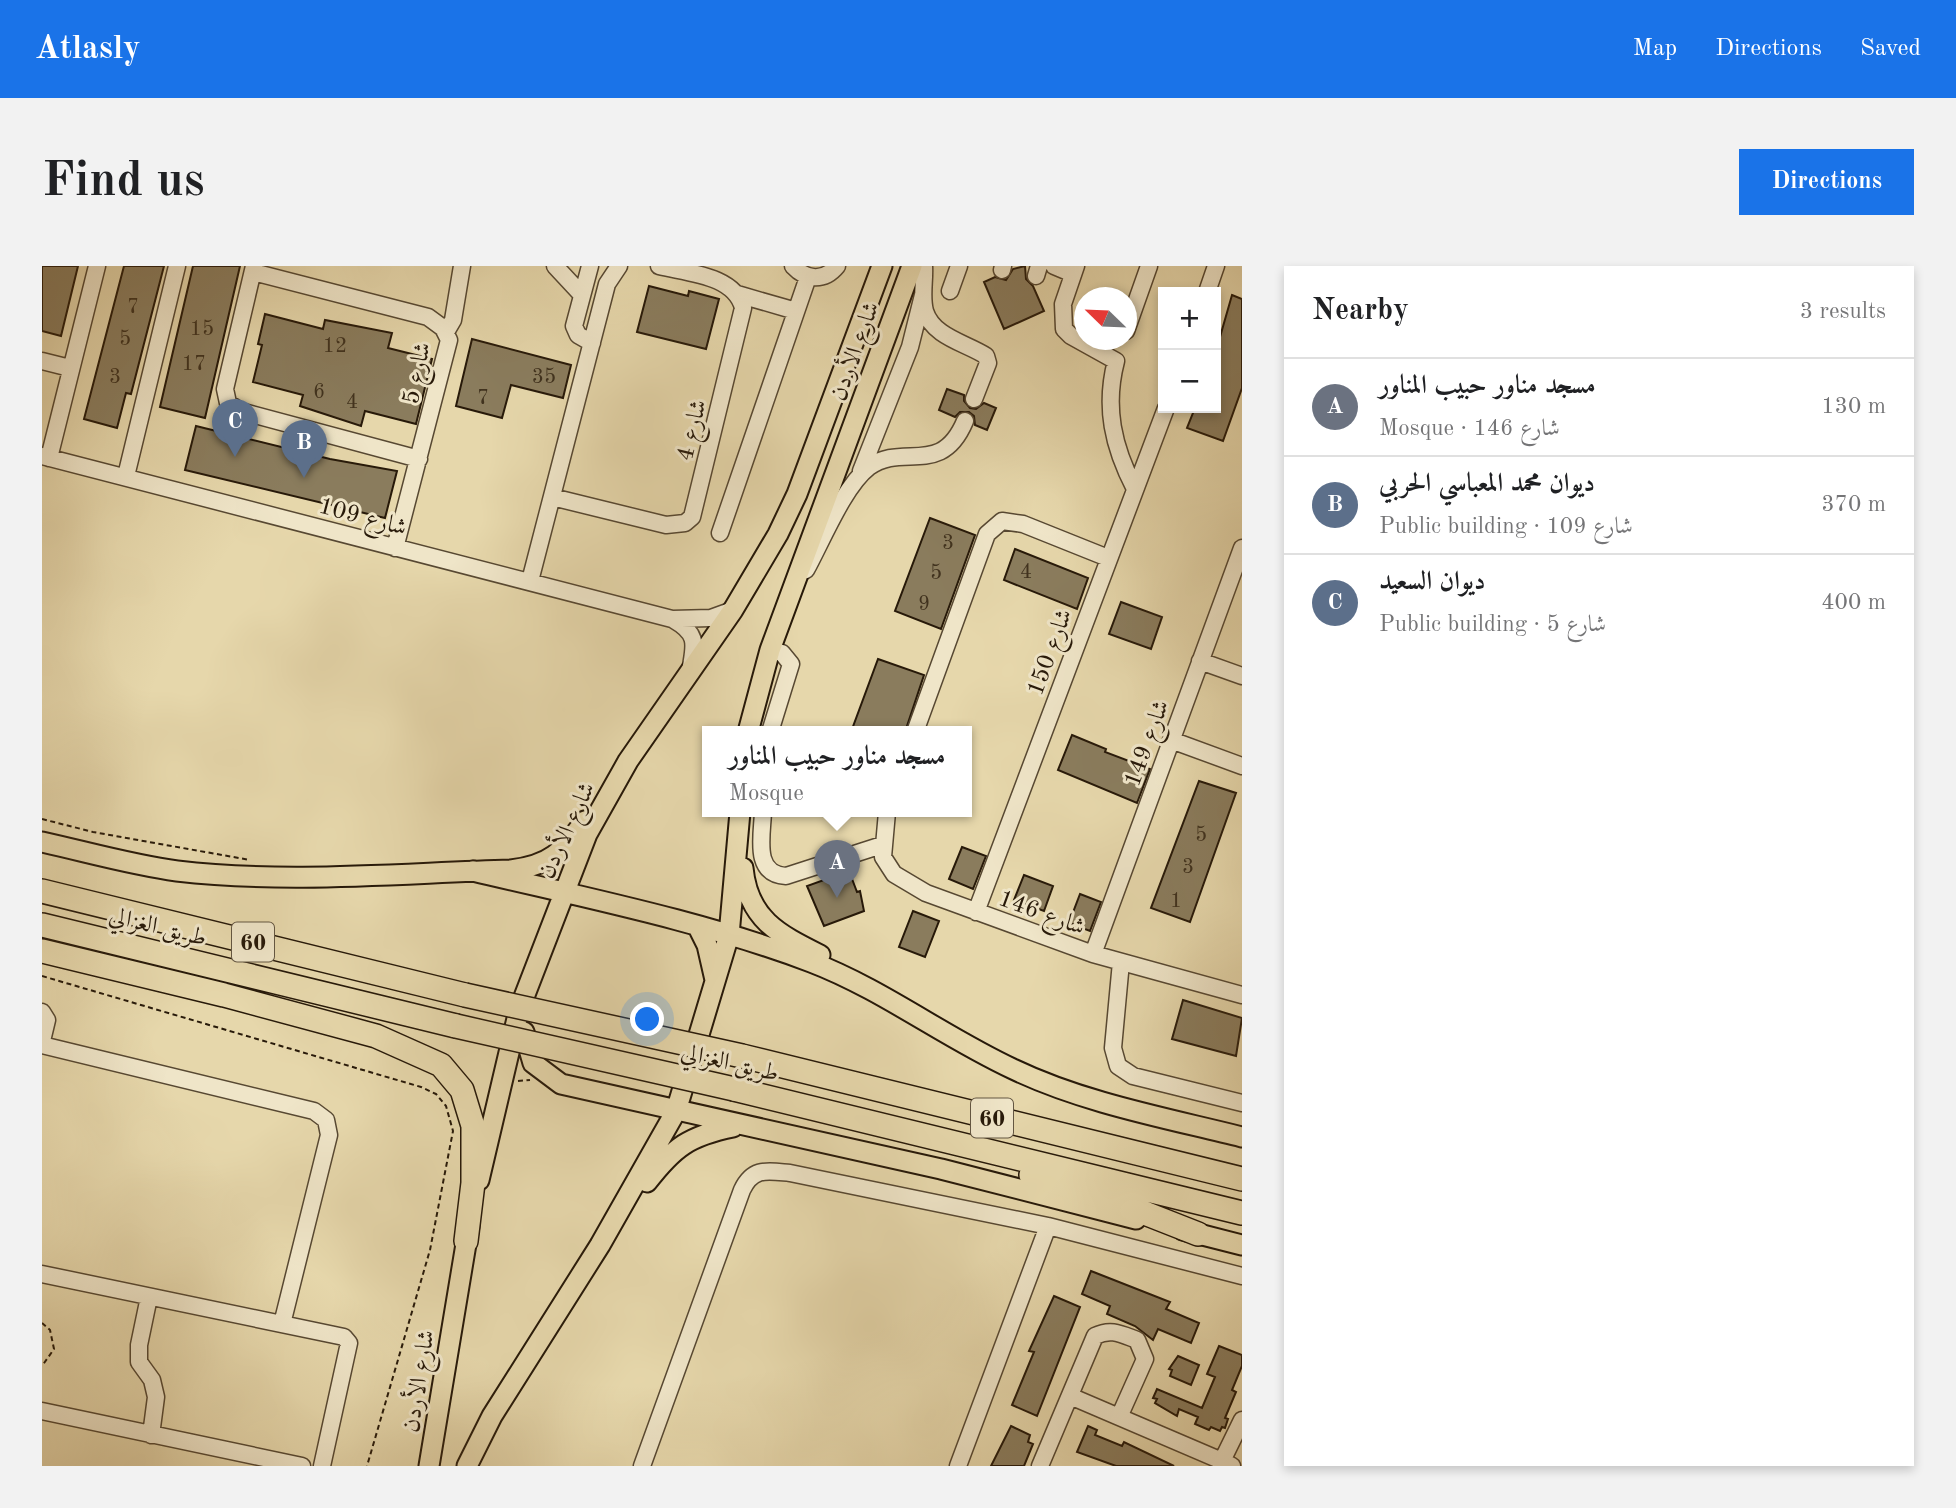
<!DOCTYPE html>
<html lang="en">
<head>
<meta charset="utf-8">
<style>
  :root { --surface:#fff; --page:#f2f2f2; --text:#202124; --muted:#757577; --line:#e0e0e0; --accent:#1a73e8 }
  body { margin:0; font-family:"Old Standard TT",Amiri,serif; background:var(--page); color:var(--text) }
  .controls { position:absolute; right:21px; top:21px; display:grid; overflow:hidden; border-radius:0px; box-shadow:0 4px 10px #0003 }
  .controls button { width:63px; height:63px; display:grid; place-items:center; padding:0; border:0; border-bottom:2px solid var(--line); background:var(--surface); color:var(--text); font:35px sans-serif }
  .compass { position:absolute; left:1032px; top:21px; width:63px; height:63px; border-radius:50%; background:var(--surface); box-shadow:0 4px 10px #0003; rotate:293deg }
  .you { position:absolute; left:606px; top:754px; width:24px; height:24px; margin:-18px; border:5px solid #fff; border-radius:50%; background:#1a73e8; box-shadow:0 0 0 10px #1a73e833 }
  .badge { display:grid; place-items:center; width:46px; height:46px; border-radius:50%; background:var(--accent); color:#fff; font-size:23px; font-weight:700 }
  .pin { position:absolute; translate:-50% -58px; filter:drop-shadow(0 2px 4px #0008) }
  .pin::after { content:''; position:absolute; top:37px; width:24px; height:21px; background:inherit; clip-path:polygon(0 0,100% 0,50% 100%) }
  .popup { position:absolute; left:660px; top:460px; width:270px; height:91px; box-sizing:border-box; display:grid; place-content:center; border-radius:0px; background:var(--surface); filter:drop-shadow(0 2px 5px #0005); font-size:23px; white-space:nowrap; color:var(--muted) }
  .popup b { font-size:26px; color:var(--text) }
  .popup::after { content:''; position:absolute; left:50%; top:100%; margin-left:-14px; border:14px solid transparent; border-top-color:var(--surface) }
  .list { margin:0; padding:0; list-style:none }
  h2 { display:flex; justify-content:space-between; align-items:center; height:91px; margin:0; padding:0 28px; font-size:30px }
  h2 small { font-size:23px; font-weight:400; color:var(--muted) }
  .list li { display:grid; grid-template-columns:46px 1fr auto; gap:21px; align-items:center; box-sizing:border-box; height:98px; padding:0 28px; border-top:2px solid var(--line) }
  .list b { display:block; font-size:26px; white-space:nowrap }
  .list p { margin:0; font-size:23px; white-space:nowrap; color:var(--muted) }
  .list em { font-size:23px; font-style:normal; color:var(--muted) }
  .map { position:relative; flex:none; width:1200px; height:1200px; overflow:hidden; border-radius:0px }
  header { display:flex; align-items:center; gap:42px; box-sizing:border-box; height:98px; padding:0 35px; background:var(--accent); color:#fff }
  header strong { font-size:33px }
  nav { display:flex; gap:38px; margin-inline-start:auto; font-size:24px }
  .intro { display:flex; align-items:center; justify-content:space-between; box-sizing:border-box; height:168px; padding:0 42px }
  h1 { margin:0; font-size:49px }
  .button { padding:18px 32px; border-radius:0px; background:var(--accent); color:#fff; font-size:24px; font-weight:700 }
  main { display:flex; gap:42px; padding:0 42px }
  aside { flex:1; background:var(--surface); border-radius:0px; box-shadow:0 4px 10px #0003 }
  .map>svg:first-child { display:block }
  .building { fill:#8a7c5d; stroke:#271909; stroke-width:2 }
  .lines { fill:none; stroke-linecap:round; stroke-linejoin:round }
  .minor-casing { stroke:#574832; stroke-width:19 }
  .major-casing { stroke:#271909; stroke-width:23 }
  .highway-casing { stroke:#271909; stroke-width:26 }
  .path { stroke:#271909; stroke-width:2; stroke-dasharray:5 3.5; stroke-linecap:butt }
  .minor { stroke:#efe5c8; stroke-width:16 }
  .major { stroke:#e6d7ab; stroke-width:19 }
  .highway { stroke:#e6d7ab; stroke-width:23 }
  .highway-bridge-casing { stroke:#271909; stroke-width:26; stroke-linecap:butt }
  .highway-bridge { stroke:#e6d7ab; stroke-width:23 }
  .labels { text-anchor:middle; stroke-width:6; stroke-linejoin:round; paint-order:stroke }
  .number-label { font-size:21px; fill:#40321e }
  .shield { fill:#efe5c8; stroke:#635642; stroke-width:2 }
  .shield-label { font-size:23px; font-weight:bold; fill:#271909 }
  .street-label { font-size:24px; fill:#271909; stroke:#efe5c8 }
</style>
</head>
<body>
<header>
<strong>Atlasly</strong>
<nav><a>Map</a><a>Directions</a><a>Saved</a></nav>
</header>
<div class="intro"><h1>Find us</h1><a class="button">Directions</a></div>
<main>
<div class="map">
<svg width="1200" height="1200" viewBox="0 0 1200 1200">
  <rect width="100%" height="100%" fill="#e6d7ab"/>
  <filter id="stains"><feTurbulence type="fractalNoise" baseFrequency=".00286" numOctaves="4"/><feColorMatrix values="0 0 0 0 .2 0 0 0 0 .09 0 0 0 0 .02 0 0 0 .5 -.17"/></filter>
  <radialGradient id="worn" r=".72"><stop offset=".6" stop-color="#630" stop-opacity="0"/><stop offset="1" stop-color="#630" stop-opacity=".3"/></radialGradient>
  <path class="building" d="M 0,0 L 36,0 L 19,70 L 0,65 Z
    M 82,0 L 122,0 L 89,128 L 84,127 L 75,162 L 42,153 Z
    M 151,0 L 198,0 L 163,152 L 118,141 Z
    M 983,0 L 984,13 L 991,20 L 1002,45 L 962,63 L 942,16 L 953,11 L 964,14 L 971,3 Z
    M 607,20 L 646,30 L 647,25 L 677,33 L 664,83 L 595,66 Z
    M 1190,29 L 1200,33 L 1200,122 L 1181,175 L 1145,162 L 1153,142 L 1174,142 L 1174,85 Z
    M 223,48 L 281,63 L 283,54 L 350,67 L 346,82 L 390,93 L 374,158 L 323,145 L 319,160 L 258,140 L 261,129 L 211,116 L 220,79 L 216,78 Z
    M 430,73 L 529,99 L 521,132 L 469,119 L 460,152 L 414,140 Z
    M 905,123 L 922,129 L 922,135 L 928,142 L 934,143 L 942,137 L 954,142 L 945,164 L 933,159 L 932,150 L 927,146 L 918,146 L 913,151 L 897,144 Z
    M 154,160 L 288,193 L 355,205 L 343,252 L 143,204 Z
    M 888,252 L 933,269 L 899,363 L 853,345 Z
    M 973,283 L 1046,312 L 1035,343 L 962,314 Z
    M 1079,336 L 1120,351 L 1109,383 L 1067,368 Z
    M 836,393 L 882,409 L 863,466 L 809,466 Z
    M 1030,469 L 1064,483 L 1063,486 L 1108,503 L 1095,537 L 1016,504 Z
    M 1157,515 L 1194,527 L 1148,656 L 1109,642 Z
    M 920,581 L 944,590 L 931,623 L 907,613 Z
    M 807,605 L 815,626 L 818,625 L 822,645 L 782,660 L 765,620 Z
    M 982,609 L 1011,620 L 1002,645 L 972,634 Z
    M 1038,628 L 1059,636 L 1048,665 L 1027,657 Z
    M 871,645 L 897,655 L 883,691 L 857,681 Z
    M 1141,734 L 1200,752 L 1194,790 L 1130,773 Z
    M 1049,1005 L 1128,1036 L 1124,1043 L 1157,1057 L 1149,1077 L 1116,1063 L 1111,1074 L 1093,1060 L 1065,1048 L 1068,1040 L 1040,1028 Z
    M 1012,1030 L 1038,1041 L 995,1150 L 970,1139 L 992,1086 L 987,1085 Z
    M 1177,1080 L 1200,1089 L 1200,1100 L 1190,1124 L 1194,1126 L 1183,1152 L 1186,1153 L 1183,1162 L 1180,1161 L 1178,1165 L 1169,1161 L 1167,1164 L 1153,1158 L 1156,1151 L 1137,1143 L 1135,1150 L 1113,1137 L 1115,1133 L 1111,1132 L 1115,1123 L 1160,1142 L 1173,1111 L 1165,1108 Z
    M 1136,1090 L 1157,1099 L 1149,1119 L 1128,1110 L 1130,1104 L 1127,1103 Z
    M 969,1160 L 988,1169 L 986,1176 L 991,1178 L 982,1200 L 949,1200 Z
    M 1046,1160 L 1055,1164 L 1053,1169 L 1080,1180 L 1082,1176 L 1132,1200 L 1074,1200 L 1035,1186 Z"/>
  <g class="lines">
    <g class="minor-casing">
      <path id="minor" d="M 212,0 L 183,123 L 186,137 L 198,145 L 377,193
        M 513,0 L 540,29
        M 548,0 L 532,60 L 536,69 L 550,77
        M 751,0 C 764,14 782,16 795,0
        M 882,0 C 883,15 879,30 883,45 C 891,71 924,77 944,90 L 946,97 L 932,133
        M 1012,0 L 1031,8
        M 1034,0 L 1021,38 L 1022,63 L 1029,70 L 1074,95 C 1062,141 1071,181 1093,223
        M 960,4 L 961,0
        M 211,6 L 386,51 L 401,62 L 407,74 L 353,282
        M 994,10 L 997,0
        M 908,25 L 917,0
        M 1165,26 L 1174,0
        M 695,28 L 754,45
        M 1084,65 L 1107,0
        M 404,66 L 411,54 L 420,0
        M 0,95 L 28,102
        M 0,190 L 630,353 L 669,352 L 691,344
        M 7,192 L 55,0
        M 819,205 L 868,81 L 881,29
        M 84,210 L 135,0
        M 510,231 L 624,259 L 643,257 L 650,251 L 701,42 C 693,9 645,7 617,0
        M 678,267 L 766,11
        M 764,304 C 780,275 802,220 827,201 C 861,176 899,212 923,155
        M 488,315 L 565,18 L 577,0
        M 632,354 C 658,369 652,380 648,406
        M 1158,395 L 1200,410
        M 728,466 L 749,398 L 740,387 L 728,384
        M 873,466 L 945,268 L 960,255 L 981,258 L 1066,292
        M 1129,474 L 1200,500
        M 721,546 C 720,571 711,608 744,610 L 840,579
        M 845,546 L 841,591 L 852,608 L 884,627 L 1051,688 L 1200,729
        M 934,646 L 1124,142
        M 1051,688 L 1200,282
        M 1079,696 L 1071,782 L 1076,800 L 1091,810 L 1200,837
        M 0,746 L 5,754 L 0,775
        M 0,779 L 272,845 L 284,854 L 287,869 L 240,1058
        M 0,1008 L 302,1071 L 307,1077 L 280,1200
        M 107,1031 L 97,1079 L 97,1096 L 110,1114 L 114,1131 L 109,1169
        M 1028,1130 L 1180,1195
        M 0,1145 L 260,1200
        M 600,1200 L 700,924 C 711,901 725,905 748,907 L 1006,960 L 1200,1010
        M 916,1200 L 1006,960
        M 998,1200 L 1053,1070 C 1069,1062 1079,1068 1095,1074 L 1103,1093 L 1078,1149
        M 1190,1200 L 1180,1195 L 1200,1154"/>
    </g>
    <g class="major-casing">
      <path id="major" d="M 706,466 L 728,384 L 870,0
        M 0,576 C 45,586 90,599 135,605 C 246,618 359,607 469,604 C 509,599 520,586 543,555
        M 701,602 C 706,653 736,668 778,689
        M 431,605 C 544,632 660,655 769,696 C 840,723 902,771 971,803 C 1042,837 1124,852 1200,871
        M 656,661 L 665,679 L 673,714
        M 482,766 L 491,797 L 519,818 L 899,903 L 1094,953
        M 437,914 L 477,744 L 545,568 L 586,495 L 691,344 L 736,268 L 755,228 L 840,0
        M 605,916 C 632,881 647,870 691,861
        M 1141,964 L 1200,979
        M 387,1200 L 427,960
        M 425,1200 L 450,1150 L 558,979 L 634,845 L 687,669 L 698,546"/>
    </g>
    <g class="highway-casing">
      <path id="highway" d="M 0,625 L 423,729
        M 0,659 L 414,760
        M 0,685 L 182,729 L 334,770 L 399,799 L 420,824 L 431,860 L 431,917 L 424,975
        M 700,790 L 1200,913
        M 692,823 L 1200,947
        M 989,909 L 1072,935 L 1156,968"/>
    </g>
    <path class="path" d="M 0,553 L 51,566 L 208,594
      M 0,710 L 379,821 L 394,828 L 404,840 L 411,865 L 388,984 L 325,1200
      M 476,815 L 488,814
      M 0,1057 L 8,1064 L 12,1083 L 0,1100"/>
    <use href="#minor" class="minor"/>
    <use href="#major" class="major"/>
    <use href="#highway" class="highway"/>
    <g class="highway-bridge-casing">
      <path id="highway-bridge" d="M 423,729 L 700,790
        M 414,760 L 692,823"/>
    </g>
    <use href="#highway-bridge" class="highway-bridge"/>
  </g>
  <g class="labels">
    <g class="number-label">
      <text x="91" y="47">7</text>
      <text x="160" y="69">15</text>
      <text x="83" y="79">5</text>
      <text x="293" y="86">12</text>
      <text x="152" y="104">17</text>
      <text x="73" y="117">3</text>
      <text x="502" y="117">35</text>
      <text x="277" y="132">6</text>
      <text x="441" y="138">7</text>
      <text x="310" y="142">4</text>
      <text x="906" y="283">3</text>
      <text x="984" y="312">4</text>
      <text x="894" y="313">5</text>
      <text x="882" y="344">9</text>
      <text x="1159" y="575">5</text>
      <text x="1146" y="607">3</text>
      <text x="1134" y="641">1</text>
    </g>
    <g class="shield">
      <rect x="190" y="656.5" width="42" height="39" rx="5"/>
      <rect x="929" y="832.5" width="42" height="39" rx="5"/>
    </g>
    <g class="shield-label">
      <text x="211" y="684">60</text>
      <text x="950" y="860">60</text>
    </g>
    <g class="street-label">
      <text transform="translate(812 85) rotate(-70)" y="8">شارع الأردن</text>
      <text transform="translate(374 107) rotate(-78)" y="8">شارع 5</text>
      <text transform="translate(649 164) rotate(-76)" y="8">شارع 4</text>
      <text transform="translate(321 250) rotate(15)" y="8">شارع 109</text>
      <text transform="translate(1007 386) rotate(-70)" y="8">شارع 150</text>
      <text transform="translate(1104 477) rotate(-70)" y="8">شارع 149</text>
      <text transform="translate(524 564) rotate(-65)" y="8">شارع الأردن</text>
      <text transform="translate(1000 646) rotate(20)" y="8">شارع 146</text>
      <text transform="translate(116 660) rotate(14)" y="8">طريق الغزالي</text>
      <text transform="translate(688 796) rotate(13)" y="8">طريق الغزالي</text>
      <text transform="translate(376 1115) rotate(-81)" y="8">شارع الأردن</text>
    </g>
  </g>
  <rect width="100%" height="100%" filter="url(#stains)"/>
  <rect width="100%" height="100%" fill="url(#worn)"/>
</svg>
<div class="controls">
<button>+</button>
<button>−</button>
</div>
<svg class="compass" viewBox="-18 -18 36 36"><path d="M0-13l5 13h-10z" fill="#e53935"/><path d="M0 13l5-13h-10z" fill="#757577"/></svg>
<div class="you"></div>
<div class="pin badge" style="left:795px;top:632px;background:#6b7280">A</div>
<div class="popup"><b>مسجد مناور حبيب المناور</b>Mosque</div>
<div class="pin badge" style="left:262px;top:212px;background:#5c6f8a">B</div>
<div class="pin badge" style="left:193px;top:191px;background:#5c6f8a">C</div>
</div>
<aside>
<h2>Nearby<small>3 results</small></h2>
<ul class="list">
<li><span class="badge" style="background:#6b7280">A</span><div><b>مسجد مناور حبيب المناور</b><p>Mosque · شارع 146</p></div><em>130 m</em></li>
<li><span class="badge" style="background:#5c6f8a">B</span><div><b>ديوان محمد المعباسي الحربي</b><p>Public building · شارع 109</p></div><em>370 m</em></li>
<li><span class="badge" style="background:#5c6f8a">C</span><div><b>ديوان السعيد</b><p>Public building · شارع 5</p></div><em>400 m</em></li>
</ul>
</aside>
</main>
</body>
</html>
